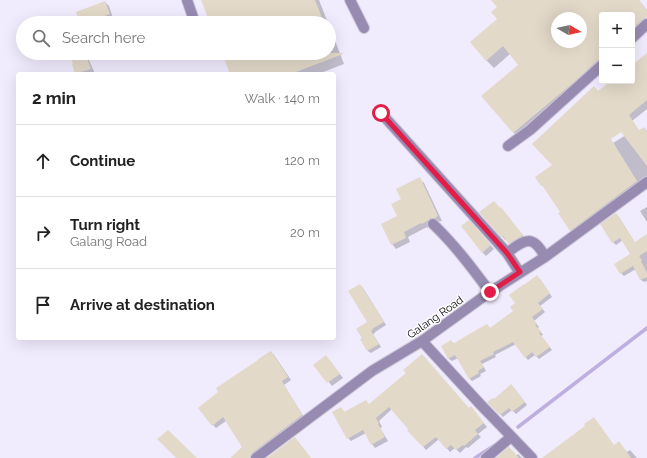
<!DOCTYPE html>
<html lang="en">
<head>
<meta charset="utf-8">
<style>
  :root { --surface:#fff; --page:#f2f2f2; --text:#222; --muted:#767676; --line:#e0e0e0 }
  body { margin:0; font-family:Raleway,sans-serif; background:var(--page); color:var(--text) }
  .controls { position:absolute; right:12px; top:12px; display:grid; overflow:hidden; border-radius:4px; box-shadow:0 4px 16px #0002 }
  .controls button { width:36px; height:36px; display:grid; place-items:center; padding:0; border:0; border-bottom:1px solid var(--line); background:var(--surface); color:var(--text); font:20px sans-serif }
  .compass { position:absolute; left:551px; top:12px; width:36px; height:36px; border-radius:50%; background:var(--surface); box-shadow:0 4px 16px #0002; rotate:99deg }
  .stop { position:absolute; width:12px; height:12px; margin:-9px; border:3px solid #e11d48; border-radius:50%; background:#fff }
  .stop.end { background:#e11d48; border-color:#fff; box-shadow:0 1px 4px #0008 }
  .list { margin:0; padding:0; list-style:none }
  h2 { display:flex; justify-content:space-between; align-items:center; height:52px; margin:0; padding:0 16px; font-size:17px }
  h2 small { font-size:13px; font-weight:400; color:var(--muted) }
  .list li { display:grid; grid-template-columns:26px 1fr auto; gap:12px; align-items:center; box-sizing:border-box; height:72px; padding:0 16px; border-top:1px solid var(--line) }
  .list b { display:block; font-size:15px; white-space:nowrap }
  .list p { margin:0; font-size:13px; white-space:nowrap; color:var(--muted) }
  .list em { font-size:13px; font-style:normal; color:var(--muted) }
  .icon { flex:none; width:22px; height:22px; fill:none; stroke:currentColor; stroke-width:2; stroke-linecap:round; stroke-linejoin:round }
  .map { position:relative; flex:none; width:647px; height:458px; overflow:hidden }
  .search { position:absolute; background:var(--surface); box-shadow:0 4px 16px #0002; left:16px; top:16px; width:320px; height:44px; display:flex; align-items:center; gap:10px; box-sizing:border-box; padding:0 14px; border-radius:22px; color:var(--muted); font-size:15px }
  .panel { position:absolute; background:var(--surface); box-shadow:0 4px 16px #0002; left:16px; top:72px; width:320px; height:268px; border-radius:4px }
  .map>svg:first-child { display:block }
  .shadow { fill:#0003; fill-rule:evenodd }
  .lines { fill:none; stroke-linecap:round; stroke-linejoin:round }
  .stream { stroke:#beafe0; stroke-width:3.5 }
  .building { fill:#e3d9c9; fill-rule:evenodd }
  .minor-casing { stroke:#ccc7d7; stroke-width:12 }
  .minor { stroke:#988bb2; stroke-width:10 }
  .route { stroke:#e11d48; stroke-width:5 }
  .labels { text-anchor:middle; stroke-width:3; stroke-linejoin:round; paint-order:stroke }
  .street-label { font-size:11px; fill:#0d0b11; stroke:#fff }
</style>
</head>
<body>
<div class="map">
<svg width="647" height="458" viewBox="0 0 647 458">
  <rect width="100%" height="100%" fill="#f0ebfd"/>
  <path class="shadow" d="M 202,0 L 319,0 L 328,23 L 211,23 Z
    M 492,0 L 639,0 L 647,10 L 647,30 L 635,41 L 632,46 L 632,15 L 602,15 L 602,71 L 521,140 L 514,133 L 483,96 L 519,65 L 510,54 L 494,68 L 486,60 L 499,19 L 498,7 ZM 557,18 L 581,18 L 581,42 L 557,42 Z
    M 105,2 L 109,6 L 113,18 L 101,23 L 81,23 Z
    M 329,25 L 344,64 L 318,74 L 231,74 L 224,55 L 218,57 L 214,53 L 329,53 Z
    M 70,53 L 86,53 L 95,74 L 76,74 L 73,65 L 75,64 Z
    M 647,54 L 647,109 L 607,141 L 610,145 L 637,128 L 639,131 L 644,128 L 647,131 L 647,183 L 576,235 L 571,230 L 562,212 L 547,190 L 542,185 L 598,93 L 613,81 L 632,81 L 632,66 Z
    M 419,179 L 424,183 L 442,221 L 436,222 L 432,226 L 427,228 L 427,227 L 408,237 L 410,242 L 396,249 L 392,244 L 402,200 Z
    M 647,207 L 647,222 L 640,211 Z
    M 500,209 L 504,212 L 525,238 L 513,246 L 506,239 L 505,240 L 502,236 Z
    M 616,214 L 619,217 L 635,243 L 642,243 L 647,252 L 647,281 L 644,282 L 641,280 L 636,269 L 624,276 L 621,273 L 631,254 L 623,240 L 616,245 L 613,242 Z
    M 473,226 L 494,249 L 486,256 L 482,252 Z
    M 540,279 L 552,297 L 540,306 L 545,312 L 534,321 L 539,327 L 538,328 L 543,335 L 541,336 L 552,350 L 539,359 L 535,355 L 528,360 L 516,344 L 495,355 L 496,357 L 482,364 L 486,371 L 480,374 L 481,376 L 472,381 L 469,378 L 458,358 L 452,361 L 449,359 L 442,346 L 451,341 L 454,344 L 487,325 L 491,329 L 514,311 L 516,303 L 525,286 Z
    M 360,285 L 363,288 L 386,325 L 375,332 L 375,333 L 373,334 L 381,347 L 371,353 L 368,351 L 362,340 L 368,322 Z
    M 271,352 L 274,355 L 291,380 L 284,385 L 305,419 L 254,458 L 231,458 L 243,448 L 226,421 L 216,428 L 213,425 Z
    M 329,360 L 343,378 L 332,386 L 315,365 Z
    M 514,388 L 527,405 L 516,414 L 512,410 L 503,417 L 489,402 Z
    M 370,405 L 469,409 L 474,411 L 487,427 L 478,434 L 481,437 L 468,448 L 466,447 L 460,453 L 455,448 L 450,452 L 439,439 L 426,450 L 392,409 L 379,421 L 382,427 L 380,428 L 388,441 L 375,448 L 372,444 L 366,433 L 351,441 L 348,438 L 341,408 L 345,413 Z
    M 619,443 L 627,452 L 630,450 L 637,458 L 544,458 L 614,446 Z
    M 518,454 L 522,458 L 498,458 L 516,456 Z"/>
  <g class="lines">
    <path class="stream" d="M 518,427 L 647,328
      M 475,458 L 495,445"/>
  </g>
  <path class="building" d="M 201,0 L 315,0 L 324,23 L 210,23 Z
    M 491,0 L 639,0 L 647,10 L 647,18 L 643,19 L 632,29 L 632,15 L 602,15 L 602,58 L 598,60 L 574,82 L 513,133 L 481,96 L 518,65 L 503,46 L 486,61 L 470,42 L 497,19 L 491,12 L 497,7 ZM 557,18 L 581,18 L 581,42 L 557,42 Z
    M 105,1 L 110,14 L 87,23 L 80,23 L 76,12 Z
    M 69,53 L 84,53 L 86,59 L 87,58 L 91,69 L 75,74 L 72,64 L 73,64 Z
    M 222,53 L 343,53 L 343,54 L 291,74 L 230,74 Z
    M 647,53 L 647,100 L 629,115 L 639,130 L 644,127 L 647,132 L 647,166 L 621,132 L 611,139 L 637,181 L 570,231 L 558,213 L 560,212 L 542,185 L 541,186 L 535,177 L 552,165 L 532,144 L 594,86 L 598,91 L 611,81 L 632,81 L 632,65 Z
    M 420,177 L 438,216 L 435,218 L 431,218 L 427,221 L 422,224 L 421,223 L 404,232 L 406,238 L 391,245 L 381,224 L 397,216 L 391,204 L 401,199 L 396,189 Z
    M 494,201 L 500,208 L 501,207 L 523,235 L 509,244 L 503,236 L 501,237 L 479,212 Z
    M 616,213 L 635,242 L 647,234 L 647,251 L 639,256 L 642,260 L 641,261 L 647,273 L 647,277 L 640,280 L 633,266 L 620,274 L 614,264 L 630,254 L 620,238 L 612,243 L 600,224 Z
    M 469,220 L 491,245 L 482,253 L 461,226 Z
    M 537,275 L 550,293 L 538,303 L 543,309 L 532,317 L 537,324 L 535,325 L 541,332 L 539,333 L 550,347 L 536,357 L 532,352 L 525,358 L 513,342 L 493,352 L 494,354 L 480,361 L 484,367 L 478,371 L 479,373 L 469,379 L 455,355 L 448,359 L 441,346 L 451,340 L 453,344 L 471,333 L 487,324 L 490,328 L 513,311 L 510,307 L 515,303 L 509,295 L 524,284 L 524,285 Z
    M 360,284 L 384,322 L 372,329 L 373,330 L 371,331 L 379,344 L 367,351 L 360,339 L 362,338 L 356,329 L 367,322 L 348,291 Z
    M 271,351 L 288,377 L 282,381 L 302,415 L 252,453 L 250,458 L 230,458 L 242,447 L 223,417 L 212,426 L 198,408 L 218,392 L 216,388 L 258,360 L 258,359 Z
    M 422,354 L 469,408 L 471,406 L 484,423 L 475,430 L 478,434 L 464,446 L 463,445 L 456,450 L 451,445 L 446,449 L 436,437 L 423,447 L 413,437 L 407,430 L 408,429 L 389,407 L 376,418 L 379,424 L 378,424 L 385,437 L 371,445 L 363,430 L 347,439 L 332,412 L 341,407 L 344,412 L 366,400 L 369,404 L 406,373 L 403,370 Z
    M 326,355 L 340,374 L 327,383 L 313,365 Z
    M 511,384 L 525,402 L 512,412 L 509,408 L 500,415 L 487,402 L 493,398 L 494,399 Z
    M 594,417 L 614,445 L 619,441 L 631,458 L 542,458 L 585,426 L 584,424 Z
    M 168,430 L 197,458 L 176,458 L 157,439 Z
    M 295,437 L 311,458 L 267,458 Z
    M 509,447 L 519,458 L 496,458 Z"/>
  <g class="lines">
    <g class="minor-casing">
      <path id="minor" d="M 187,0 L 195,23
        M 350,0 L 364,28
        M 632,38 L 647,24
        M 381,113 L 507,253 L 520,273
        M 508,146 L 530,130 L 602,65
        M 433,224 C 455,245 472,268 490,292
        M 507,253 C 525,239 533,234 545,257
        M 422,341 L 480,404 L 532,458
        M 256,458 L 372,371 L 422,341 L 490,292 L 545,257 L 647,182
        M 486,458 L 511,437"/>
    </g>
    <use href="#minor" class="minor"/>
  </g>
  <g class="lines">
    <path class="route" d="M 381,113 L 507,253 L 520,272 L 490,292"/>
  </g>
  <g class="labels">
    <g class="street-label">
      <text transform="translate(435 317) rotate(-35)" y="4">Galang Road</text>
    </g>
  </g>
</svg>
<div class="controls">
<button>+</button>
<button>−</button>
</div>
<svg class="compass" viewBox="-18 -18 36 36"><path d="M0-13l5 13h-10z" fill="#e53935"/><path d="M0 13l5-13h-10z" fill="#767676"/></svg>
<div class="stop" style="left:381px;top:113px"></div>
<div class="stop end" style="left:490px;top:292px"></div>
<div class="search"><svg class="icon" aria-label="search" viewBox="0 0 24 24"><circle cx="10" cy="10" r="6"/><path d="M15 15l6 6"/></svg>Search here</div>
<section class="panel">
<h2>2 min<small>Walk · 140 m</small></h2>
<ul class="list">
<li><svg class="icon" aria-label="ahead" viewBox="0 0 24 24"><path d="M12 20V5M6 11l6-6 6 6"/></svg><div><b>Continue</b></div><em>120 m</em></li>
<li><svg class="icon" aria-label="right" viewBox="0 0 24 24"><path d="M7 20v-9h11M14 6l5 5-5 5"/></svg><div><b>Turn right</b><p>Galang Road</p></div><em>20 m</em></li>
<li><svg class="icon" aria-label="arrive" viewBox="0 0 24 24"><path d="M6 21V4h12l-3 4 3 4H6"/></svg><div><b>Arrive at destination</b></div></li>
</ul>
</section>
</div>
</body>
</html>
